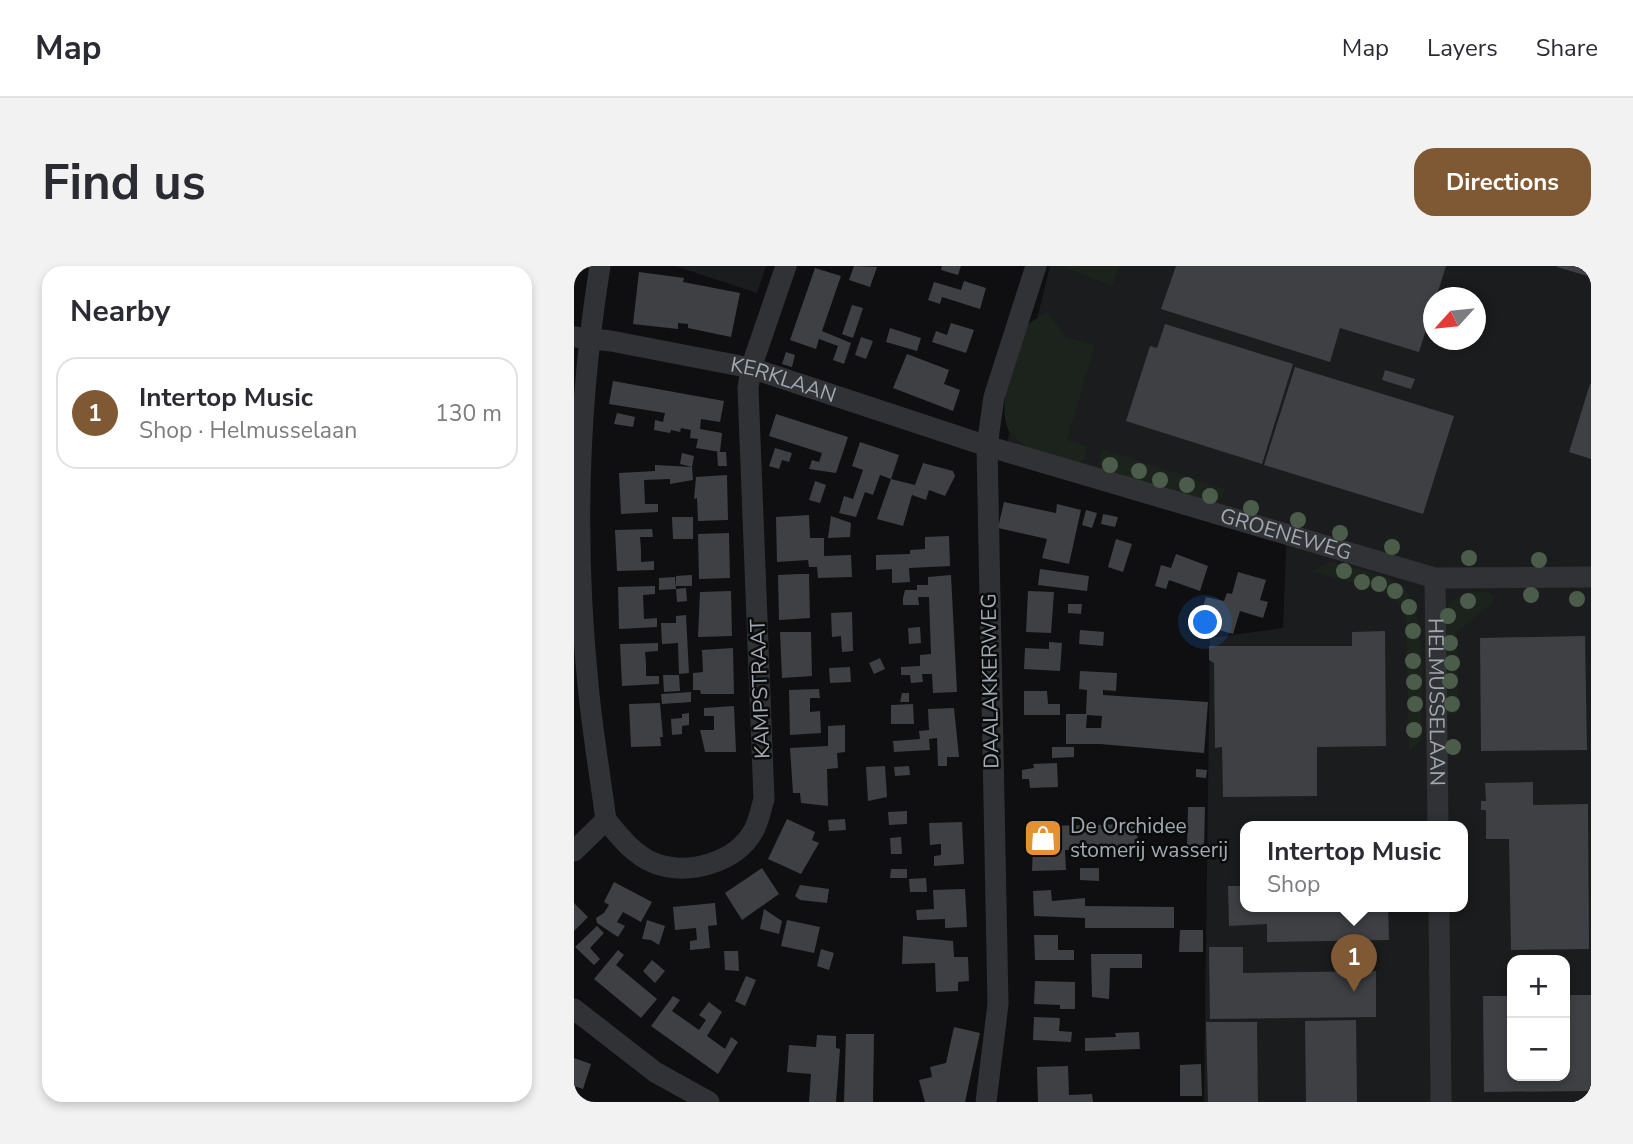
<!DOCTYPE html>
<html lang="en">
<head>
<meta charset="utf-8">
<style>
  :root { --surface:#fff; --page:#f2f2f3; --text:#2b2b33; --muted:#7c7c81; --line:#e1e1e2; --accent:#7f5933 }
  body { margin:0; font-family:"Nunito Sans",sans-serif; background:var(--page); color:var(--text) }
  .controls { position:absolute; right:21px; bottom:21px; display:grid; overflow:hidden; border-radius:14px; box-shadow:0 4px 10px #0003 }
  .controls button { width:63px; height:63px; display:grid; place-items:center; padding:0; border:0; border-bottom:2px solid var(--line); background:var(--surface); color:var(--text); font:35px sans-serif }
  .compass { position:absolute; left:849px; top:21px; width:63px; height:63px; border-radius:50%; background:var(--surface); box-shadow:0 4px 10px #0003; rotate:243deg }
  .you { position:absolute; left:632px; top:357px; width:24px; height:24px; margin:-18px; border:5px solid #fff; border-radius:50%; background:#1a73e8; box-shadow:0 0 0 10px #1a73e833 }
  .badge { display:grid; place-items:center; width:46px; height:46px; border-radius:50%; background:var(--accent); color:#fff; font-size:23px; font-weight:700 }
  .pin { position:absolute; translate:-50% -58px; filter:drop-shadow(0 2px 4px #0008) }
  .pin::after { content:''; position:absolute; top:37px; width:24px; height:21px; background:inherit; clip-path:polygon(0 0,100% 0,50% 100%) }
  .popup { position:absolute; left:666px; top:555px; width:228px; height:91px; box-sizing:border-box; display:grid; place-content:center; border-radius:14px; background:var(--surface); filter:drop-shadow(0 2px 5px #0005); font-size:23px; white-space:nowrap; color:var(--muted) }
  .popup b { font-size:26px; color:var(--text) }
  .popup::after { content:''; position:absolute; left:50%; top:100%; margin-left:-14px; border:14px solid transparent; border-top-color:var(--surface) }
  .list { margin:0; padding:0; list-style:none }
  h2 { display:flex; justify-content:space-between; align-items:center; height:91px; margin:0; padding:0 28px; font-size:30px }
  h2 small { font-size:23px; font-weight:400; color:var(--muted) }
  .list li { display:grid; grid-template-columns:46px 1fr auto; gap:21px; align-items:center; box-sizing:border-box; height:112px; margin:0 14px 14px; padding:0 14px; border:2px solid var(--line); border-radius:21px }
  .list b { display:block; font-size:26px; white-space:nowrap }
  .list p { margin:0; font-size:23px; white-space:nowrap; color:var(--muted) }
  .list em { font-size:23px; font-style:normal; color:var(--muted) }
  .map { position:relative; flex:none; width:1017px; height:836px; overflow:hidden; border-radius:21px }
  header { display:flex; align-items:center; gap:42px; box-sizing:border-box; height:98px; padding:0 35px; background:var(--surface); border-bottom:2px solid var(--line) }
  header strong { font-size:33px }
  nav { display:flex; gap:38px; margin-inline-start:auto; font-size:24px }
  .intro { display:flex; align-items:center; justify-content:space-between; box-sizing:border-box; height:168px; padding:0 42px }
  h1 { margin:0; font-size:49px }
  .button { padding:18px 32px; border-radius:21px; background:var(--accent); color:#fff; font-size:24px; font-weight:700 }
  main { display:flex; gap:42px; padding:0 42px }
  aside { flex:1; background:var(--surface); border-radius:21px; box-shadow:0 4px 10px #0003 }
  .map>svg:first-child { display:block }
  .built { fill:#1b1c1d; fill-rule:evenodd }
  .green { fill:#1c231c }
  .building { fill:#3e4044; fill-rule:evenodd }
  .lines { fill:none; stroke-linecap:round; stroke-linejoin:round }
  .street { stroke:#313235; stroke-width:21 }
  .tree { fill:#4b5c4a }
  .labels { text-anchor:middle; stroke-width:5; stroke-linejoin:round; paint-order:stroke }
  .street-label { font-size:21px; fill:#a1a8b1; stroke:#0a0b0b }
  .poi-label { font-size:21px; fill:#a1a8b1; stroke:#0a0b0b; text-anchor:start }
</style>
</head>
<body>
<header>
<strong>Map</strong>
<nav><a>Map</a><a>Layers</a><a>Share</a></nav>
</header>
<div class="intro"><h1>Find us</h1><a class="button">Directions</a></div>
<main>
<aside>
<h2>Nearby<small></small></h2>
<ul class="list">
<li><span class="badge">1</span><div><b>Intertop Music</b><p>Shop · Helmusselaan</p></div><em>130 m</em></li>
</ul>
</aside>
<div class="map">
<svg width="1017" height="836" viewBox="0 0 1017 836">
  <rect width="100%" height="100%" fill="#0f0f11"/>
  <path class="built" d="M 101,0 L 192,0 L 183,27 Z
    M 476,0 L 1017,0 L 1017,836 L 630,836 L 636,372 L 709,362 L 713,261 L 432,180 ZM 860,32 L 902,32 L 902,74 L 860,74 ZM 672,560 L 888,560 L 888,640 L 672,640 ZM 938,694 L 991,694 L 991,810 L 938,810 Z"/>
  <path class="green" d="M 488,0 L 545,0 L 538,20 Z
    M 474,46 L 491,71 L 521,79 L 493,174 L 513,180 L 510,194 L 501,198 C 479,191 455,187 438,169 C 420,151 438,78 452,61 C 458,54 466,50 474,46 Z
    M 528,183 L 651,223 L 647,233 L 638,238 L 528,206 L 525,197 Z
    M 756,296 C 777,302 811,306 828,320 C 856,344 847,436 848,473 L 835,486 L 832,348 L 818,329 L 738,305 Z
    M 898,325 L 914,326 L 920,330 L 919,337 L 883,366 L 884,448 L 873,448 C 872,425 862,357 874,339 C 880,332 889,329 898,325 Z"/>
  <path class="building" d="M 280,0 L 303,1 L 296,21 L 275,14 Z
    M 368,0 L 387,0 L 384,9 L 367,4 Z
    M 602,0 L 872,0 L 845,86 L 766,62 L 756,96 L 587,43 Z
    M 983,0 L 1017,0 L 1017,11 L 983,1 Z
    M 241,2 L 267,10 L 248,65 L 277,77 L 270,98 L 259,94 L 264,80 L 245,73 L 242,83 L 216,74 Z
    M 65,6 L 110,12 L 109,16 L 166,27 L 157,71 L 114,62 L 114,58 L 104,57 L 104,63 L 59,58 Z
    M 390,15 L 412,22 L 406,43 L 368,31 L 366,38 L 354,34 L 360,16 L 387,24 Z
    M 278,39 L 289,42 L 279,72 L 268,68 Z
    M 377,57 L 400,64 L 392,87 L 358,76 L 362,65 L 373,69 Z
    M 591,58 L 719,98 L 688,198 L 552,155 L 576,80 L 583,82 Z
    M 316,62 L 347,72 L 343,85 L 312,76 Z
    M 287,71 L 299,75 L 292,93 L 281,89 Z
    M 212,86 L 221,89 L 218,101 L 208,98 Z
    M 333,88 L 375,104 L 370,118 L 386,124 L 379,145 L 319,122 Z
    M 721,101 L 880,150 L 849,248 L 690,199 Z
    M 811,104 L 841,113 L 837,123 L 808,114 Z
    M 39,115 L 150,135 L 146,156 L 127,153 L 126,163 L 148,167 L 146,186 L 122,182 L 124,173 L 116,172 L 117,164 L 107,162 L 106,166 L 97,164 L 96,167 L 80,164 L 81,154 L 89,156 L 91,147 L 35,138 Z
    M 1016,118 L 1017,118 L 1017,193 L 995,186 Z
    M 43,147 L 61,151 L 59,161 L 40,158 Z
    M 202,148 L 274,171 L 262,207 L 235,203 L 238,194 L 245,196 L 248,187 L 195,170 Z
    M 286,176 L 325,189 L 317,213 L 306,209 L 299,229 L 291,226 L 282,251 L 265,247 L 270,230 L 279,233 L 289,204 L 278,200 Z
    M 201,182 L 218,187 L 215,196 L 208,194 L 205,203 L 195,200 Z
    M 143,186 L 152,186 L 153,200 L 144,200 Z
    M 108,187 L 120,190 L 118,201 L 106,198 Z
    M 349,197 L 379,205 L 381,210 L 371,230 L 355,224 L 352,234 L 338,229 L 329,260 L 303,253 L 317,213 L 341,219 Z
    M 81,199 L 118,201 L 119,214 L 96,218 L 96,213 L 70,214 L 71,238 L 84,238 L 84,246 L 47,248 L 45,207 L 81,205 Z
    M 153,209 L 154,254 L 124,255 L 123,232 L 120,233 L 122,211 Z
    M 241,215 L 252,219 L 246,237 L 235,234 Z
    M 430,236 L 482,247 L 483,238 L 507,244 L 495,298 L 468,292 L 473,273 L 424,262 Z
    M 512,244 L 523,247 L 518,262 L 508,259 Z
    M 529,248 L 544,251 L 541,261 L 527,258 Z
    M 235,249 L 236,272 L 250,272 L 250,290 L 277,289 L 278,311 L 244,312 L 243,301 L 235,301 L 234,294 L 203,296 L 202,251 Z
    M 257,250 L 277,257 L 276,271 L 254,272 Z
    M 98,251 L 119,251 L 119,273 L 99,273 Z
    M 78,263 L 79,271 L 66,271 L 67,284 L 67,296 L 80,295 L 80,304 L 43,305 L 41,264 Z
    M 155,267 L 156,312 L 125,313 L 124,268 Z
    M 375,270 L 376,300 L 335,302 L 336,316 L 318,317 L 318,303 L 302,304 L 302,289 L 336,288 L 336,284 L 351,283 L 351,271 Z
    M 542,273 L 558,278 L 549,306 L 534,301 Z
    M 602,288 L 634,300 L 626,325 L 595,314 L 592,323 L 581,320 L 587,299 L 597,302 Z
    M 466,303 L 515,310 L 513,325 L 464,319 Z
    M 664,306 L 692,314 L 686,334 L 694,336 L 689,352 L 666,345 L 659,368 L 624,358 L 632,331 L 650,335 L 653,327 L 658,328 Z
    M 225,308 L 235,308 L 236,352 L 205,354 L 204,309 Z
    M 118,309 L 118,320 L 102,320 L 102,310 Z
    M 377,309 L 383,426 L 359,427 L 358,408 L 348,408 L 349,416 L 337,417 L 336,409 L 327,409 L 327,401 L 346,400 L 346,389 L 357,388 L 355,331 L 344,331 L 345,339 L 329,339 L 329,332 L 331,324 L 343,324 L 343,319 L 354,319 L 354,311 Z
    M 101,311 L 102,323 L 85,324 L 85,312 Z
    M 81,320 L 81,328 L 69,329 L 70,353 L 83,352 L 83,361 L 45,363 L 44,321 Z
    M 112,322 L 113,335 L 103,336 L 102,323 Z
    M 157,325 L 158,370 L 124,371 L 126,326 Z
    M 454,325 L 480,326 L 477,367 L 452,366 Z
    M 494,338 L 508,338 L 507,348 L 494,347 Z
    M 278,346 L 279,385 L 268,386 L 267,370 L 258,371 L 257,347 Z
    M 112,349 L 115,407 L 105,408 L 104,377 L 88,378 L 87,357 L 102,357 L 102,350 Z
    M 346,361 L 347,377 L 335,378 L 334,362 Z
    M 506,364 L 530,366 L 529,380 L 505,378 Z
    M 811,365 L 812,480 L 743,481 L 743,530 L 649,531 L 648,481 L 641,482 L 640,397 L 635,394 L 635,380 L 778,380 L 778,366 Z
    M 206,366 L 237,366 L 238,410 L 208,412 Z
    M 1011,370 L 1013,484 L 907,485 L 906,372 Z
    M 475,376 L 488,377 L 486,405 L 450,403 L 451,382 L 475,383 Z
    M 84,377 L 84,385 L 71,386 L 72,398 L 72,410 L 85,410 L 85,418 L 48,420 L 46,378 Z
    M 159,382 L 160,428 L 127,428 L 126,424 L 119,424 L 119,407 L 129,406 L 128,384 Z
    M 306,392 L 311,403 L 300,408 L 295,397 Z
    M 276,401 L 277,416 L 256,417 L 255,402 Z
    M 506,405 L 543,407 L 542,425 L 529,424 L 529,429 L 634,436 L 630,487 L 526,478 L 492,478 L 492,448 L 512,448 L 513,424 L 505,423 ZM 513,449 L 528,450 L 527,462 L 512,462 Z
    M 89,409 L 105,409 L 106,425 L 90,426 Z
    M 245,423 L 246,432 L 236,432 L 236,446 L 246,445 L 247,467 L 216,469 L 215,424 Z
    M 450,425 L 473,425 L 474,438 L 486,438 L 486,449 L 450,449 Z
    M 117,426 L 117,436 L 88,438 L 87,428 Z
    M 328,427 L 335,427 L 335,436 L 326,436 Z
    M 86,437 L 89,471 L 86,471 L 87,480 L 57,481 L 55,438 Z
    M 339,438 L 340,458 L 317,458 L 317,439 Z
    M 160,440 L 162,486 L 131,486 L 126,464 L 140,464 L 140,450 L 130,450 L 130,442 Z
    M 380,442 L 385,491 L 373,491 L 373,500 L 364,500 L 363,472 L 355,473 L 356,484 L 320,486 L 319,475 L 346,473 L 345,465 L 355,464 L 354,443 Z
    M 115,447 L 115,459 L 108,460 L 108,468 L 98,469 L 97,453 L 108,452 L 108,448 Z
    M 271,459 L 271,486 L 263,487 L 264,502 L 253,503 L 254,540 L 227,537 L 226,527 L 219,527 L 216,482 L 254,480 L 254,460 Z
    M 478,481 L 500,481 L 500,491 L 478,492 Z
    M 483,497 L 484,521 L 456,522 L 455,513 L 448,513 L 448,504 L 460,502 L 459,498 Z
    M 311,500 L 313,531 L 294,535 L 292,501 Z
    M 335,500 L 336,509 L 321,510 L 320,501 Z
    M 622,503 L 633,504 L 632,512 L 622,511 Z
    M 959,516 L 959,539 L 1014,538 L 1015,683 L 937,684 L 935,573 L 912,573 L 912,544 L 907,544 L 907,535 L 912,535 L 911,517 Z
    M 614,541 L 631,541 L 630,581 L 613,581 Z
    M 333,545 L 333,558 L 315,559 L 314,546 Z
    M 213,553 L 241,566 L 238,574 L 245,577 L 227,608 L 194,593 Z
    M 271,553 L 272,564 L 255,565 L 254,554 Z
    M 388,556 L 390,598 L 360,600 L 360,590 L 367,589 L 367,578 L 356,579 L 355,557 Z
    M 460,556 L 468,556 L 468,560 L 563,558 L 564,582 L 491,584 L 492,604 L 458,605 Z
    M 327,571 L 328,588 L 317,588 L 316,572 Z
    M 188,602 L 205,628 L 168,654 L 151,627 Z
    M 506,602 L 525,602 L 525,615 L 506,614 Z
    M 317,603 L 333,603 L 333,612 L 316,612 Z
    M 352,612 L 353,626 L 336,626 L 335,613 Z
    M 40,616 L 78,636 L 67,656 L 49,646 L 43,656 L 51,660 L 44,671 L 23,657 L 22,652 L 30,647 L 35,639 L 30,636 Z
    M 226,619 L 255,623 L 253,637 L 226,634 L 221,630 Z
    M 654,620 L 671,620 L 672,640 L 814,640 L 815,674 L 693,676 L 693,658 L 655,660 Z
    M 391,623 L 393,661 L 371,662 L 371,653 L 343,654 L 342,644 L 360,643 L 359,624 Z
    M 477,624 L 478,635 L 511,632 L 511,640 L 600,641 L 600,662 L 511,662 L 511,652 L 460,650 L 459,625 Z
    M 0,637 L 14,651 L 0,665 Z
    M 141,637 L 143,659 L 134,660 L 136,682 L 116,684 L 116,675 L 123,674 L 122,662 L 101,664 L 99,641 Z
    M 190,643 L 208,655 L 205,668 L 186,663 Z
    M 73,654 L 91,660 L 85,679 L 77,674 L 68,673 Z
    M 213,654 L 246,661 L 240,687 L 207,680 Z
    M 23,660 L 30,667 L 16,682 L 26,693 L 20,699 L 1,681 Z
    M 606,664 L 629,664 L 629,686 L 605,686 Z
    M 460,669 L 484,669 L 484,684 L 500,684 L 500,694 L 461,694 Z
    M 329,670 L 379,675 L 380,691 L 394,691 L 395,715 L 384,716 L 384,725 L 362,726 L 361,697 L 328,698 Z
    M 635,681 L 669,681 L 669,707 L 802,705 L 802,751 L 636,753 Z
    M 247,683 L 260,687 L 255,704 L 243,700 Z
    M 44,684 L 50,689 L 42,699 L 83,733 L 67,752 L 20,713 Z
    M 150,685 L 164,685 L 165,705 L 151,704 Z
    M 517,688 L 568,688 L 568,702 L 536,702 L 535,733 L 518,731 Z
    M 78,694 L 91,705 L 81,717 L 69,705 Z
    M 172,710 L 182,714 L 171,740 L 161,735 Z
    M 461,715 L 501,716 L 501,743 L 486,743 L 486,739 L 460,738 Z
    M 991,729 L 1017,729 L 1017,825 L 910,826 L 909,730 L 938,730 L 938,810 L 991,810 Z
    M 99,730 L 106,734 L 98,745 L 125,764 L 132,754 L 125,749 L 135,736 L 148,746 L 133,770 L 151,783 L 157,771 L 164,776 L 144,808 L 77,760 Z
    M 460,751 L 486,752 L 485,765 L 498,766 L 497,776 L 459,774 Z
    M 782,754 L 783,836 L 732,836 L 731,755 Z
    M 632,756 L 683,756 L 684,836 L 634,836 Z
    M 380,761 L 406,767 L 391,836 L 351,836 L 345,814 L 358,811 L 356,801 L 372,797 Z
    M 565,766 L 566,783 L 511,785 L 511,772 L 542,771 L 541,767 Z
    M 272,768 L 300,768 L 299,836 L 270,836 Z
    M 243,769 L 262,770 L 262,782 L 266,783 L 262,836 L 235,836 L 237,808 L 213,806 L 215,779 L 242,781 Z
    M 0,792 L 17,798 L 9,823 L 0,820 Z
    M 627,798 L 628,830 L 606,830 L 606,799 Z
    M 494,800 L 495,829 L 518,828 L 519,836 L 464,836 L 463,801 Z"/>
  <g class="lines">
    <g class="street">
      <path d="M 26,0 C 4,137 0,279 14,418 C 18,463 26,509 32,554"/>
      <path id="s1" d="M 0,71 L 37,75 L 177,102 L 413,180 L 861,312 L 1017,311"/>
      <path id="s2" d="M 861,312 L 864,560"/>
      <path d="M 32,554 C 45,570 60,589 80,597 C 114,610 162,597 180,564 C 185,555 187,543 190,533 L 174,122 L 177,102 L 212,0"/>
      <path d="M 0,585 L 32,554"/>
      <path d="M 865,640 L 867,836"/>
      <path d="M 0,743 L 81,806 L 135,836"/>
      <path d="M 412,836 L 424,738 L 413,180 L 420,131 L 462,0"/>
    </g>
  </g>
  <g class="tree">
    <circle cx="536" cy="199" r="8"/>
    <circle cx="565" cy="205" r="8"/>
    <circle cx="586" cy="214" r="8"/>
    <circle cx="613" cy="219" r="8"/>
    <circle cx="636" cy="230" r="8"/>
    <circle cx="677" cy="242" r="8"/>
    <circle cx="724" cy="254" r="8"/>
    <circle cx="766" cy="267" r="8"/>
    <circle cx="818" cy="281" r="8"/>
    <circle cx="895" cy="292" r="8"/>
    <circle cx="965" cy="294" r="8"/>
    <circle cx="770" cy="305" r="8"/>
    <circle cx="788" cy="316" r="8"/>
    <circle cx="805" cy="318" r="8"/>
    <circle cx="821" cy="325" r="8"/>
    <circle cx="957" cy="329" r="8"/>
    <circle cx="1003" cy="333" r="8"/>
    <circle cx="894" cy="335" r="8"/>
    <circle cx="835" cy="341" r="8"/>
    <circle cx="874" cy="350" r="8"/>
    <circle cx="839" cy="365" r="8"/>
    <circle cx="876" cy="377" r="8"/>
    <circle cx="839" cy="395" r="8"/>
    <circle cx="878" cy="397" r="8"/>
    <circle cx="876" cy="415" r="8"/>
    <circle cx="840" cy="416" r="8"/>
    <circle cx="841" cy="438" r="8"/>
    <circle cx="878" cy="438" r="8"/>
    <circle cx="840" cy="464" r="8"/>
    <circle cx="879" cy="481" r="8"/>
  </g>
  <defs>
    <g id="shop-square" transform="scale(2.0125)"><rect x="-9" y="-9" width="18" height="18" rx="4" fill="#e59133" stroke="#0a0b0b"/><path d="M-5-2.5h2.3a2.7 3.5 0 0 1 5.4 0H5L5.5 6h-11ZM-1.5-2.5h3a1.5 2.3 0 0 0-3 0Z" fill="#fff"/></g>
  </defs>
  <g fill-rule="evenodd">
    <use href="#shop-square" x="469" y="572"/>
  </g>
  <g class="labels">
    <g class="street-label">
      <text dy="7" stroke="none"><textPath href="#s1" startOffset="214">KERKLAAN</textPath></text>
      <text dy="7" stroke="none"><textPath href="#s1" startOffset="740">GROENEWEG</textPath></text>
      <text transform="translate(416 415) rotate(-91)" y="7">DAALAKKERWEG</text>
      <text transform="translate(186 423) rotate(-92)" y="7">KAMPSTRAAT</text>
      <text dy="7" stroke="none"><textPath href="#s2" startOffset="124">HELMUSSELAAN</textPath></text>
    </g>
    <g class="poi-label">
      <text x="496" y="567">De Orchidee<tspan x="496" dy="24">stomerij wasserij</tspan></text>
    </g>
  </g>
</svg>
<div class="controls">
<button>+</button>
<button>−</button>
</div>
<svg class="compass" viewBox="-18 -18 36 36"><path d="M0-13l5 13h-10z" fill="#e53935"/><path d="M0 13l5-13h-10z" fill="#7c7c81"/></svg>
<div class="you"></div>
<div class="pin badge" style="left:780px;top:726px">1</div>
<div class="popup"><b>Intertop Music</b>Shop</div>
</div>
</main>
</body>
</html>
